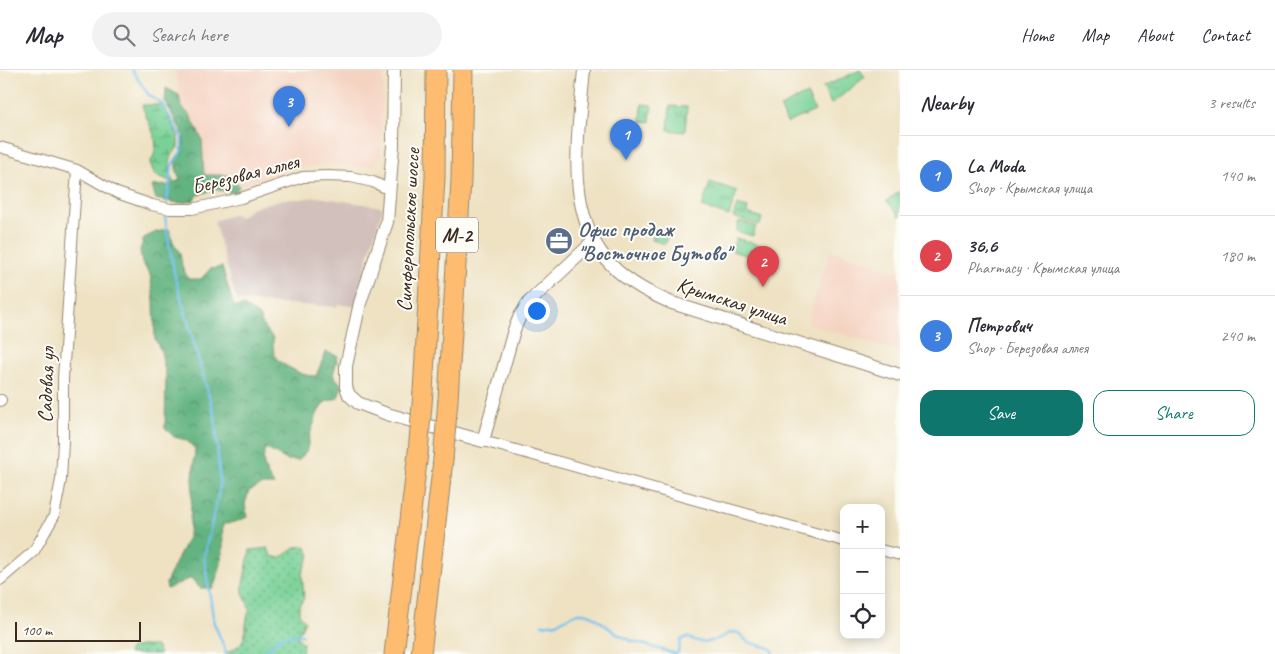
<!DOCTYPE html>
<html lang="en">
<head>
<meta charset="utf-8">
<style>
  :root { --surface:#fff; --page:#f2f2f3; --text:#2b2b33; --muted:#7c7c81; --line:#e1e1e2; --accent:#0f766e }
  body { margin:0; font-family:Caveat,sans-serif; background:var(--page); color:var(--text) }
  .controls { position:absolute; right:15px; bottom:15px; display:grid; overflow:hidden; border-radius:10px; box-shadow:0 2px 12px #0003 }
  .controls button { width:45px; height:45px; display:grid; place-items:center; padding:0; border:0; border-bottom:1px solid var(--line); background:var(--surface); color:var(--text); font:25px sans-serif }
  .scale { position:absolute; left:15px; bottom:12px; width:126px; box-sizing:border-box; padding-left:5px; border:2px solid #3b2a1e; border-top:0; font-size:14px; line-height:18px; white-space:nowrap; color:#3b2a1e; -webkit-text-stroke:4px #fdfcf7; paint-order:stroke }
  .you { position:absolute; left:536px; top:240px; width:18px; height:18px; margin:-12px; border:4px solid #fff; border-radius:50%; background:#1a73e8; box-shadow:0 0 0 8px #1a73e833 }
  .badge { display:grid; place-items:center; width:32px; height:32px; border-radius:50%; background:var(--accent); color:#fff; font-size:16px; font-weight:700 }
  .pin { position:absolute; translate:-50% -41px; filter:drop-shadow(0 1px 2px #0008) }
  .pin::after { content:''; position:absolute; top:26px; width:18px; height:15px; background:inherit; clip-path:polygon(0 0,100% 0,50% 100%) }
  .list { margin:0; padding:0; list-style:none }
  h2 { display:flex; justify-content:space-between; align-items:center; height:65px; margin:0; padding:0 20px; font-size:21px }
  h2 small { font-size:16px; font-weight:400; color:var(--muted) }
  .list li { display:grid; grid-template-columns:32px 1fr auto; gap:15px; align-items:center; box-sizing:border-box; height:80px; padding:0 20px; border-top:1px solid var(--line) }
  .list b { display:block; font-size:19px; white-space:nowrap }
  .list p { margin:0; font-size:16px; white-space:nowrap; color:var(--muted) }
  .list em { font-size:16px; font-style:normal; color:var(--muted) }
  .actions { display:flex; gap:10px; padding:15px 20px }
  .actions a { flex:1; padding:11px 0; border:1px solid var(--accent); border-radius:15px; text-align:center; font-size:18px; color:var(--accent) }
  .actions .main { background:var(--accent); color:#fff }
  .icon { flex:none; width:28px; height:28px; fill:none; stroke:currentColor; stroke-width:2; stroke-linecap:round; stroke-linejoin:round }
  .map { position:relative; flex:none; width:900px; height:584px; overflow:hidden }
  header { display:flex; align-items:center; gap:30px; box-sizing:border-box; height:70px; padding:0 25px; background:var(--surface); border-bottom:1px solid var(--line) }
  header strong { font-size:24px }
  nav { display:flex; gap:28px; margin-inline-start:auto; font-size:18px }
  .search { width:350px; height:45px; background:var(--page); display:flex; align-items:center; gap:12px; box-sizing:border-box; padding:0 18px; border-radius:28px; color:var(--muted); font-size:19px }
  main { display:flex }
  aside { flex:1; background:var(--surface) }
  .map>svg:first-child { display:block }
  .built { fill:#f5d3c1 }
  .industrial { fill:#d1c0bc }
  .grass { fill:url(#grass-dots); stroke:#5a7e5a }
  .forest { fill:url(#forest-crowns); stroke:#4e6e4f }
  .wetland { fill:url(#wetland-marsh); stroke:#5a7e5a }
  .park { fill:url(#park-tufts); stroke:#5a7e5a }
  .garden { fill:#79d197; stroke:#5a7e5a }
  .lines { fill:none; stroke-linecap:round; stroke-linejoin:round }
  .stream { stroke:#71c0ec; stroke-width:2.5 }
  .minor-casing { stroke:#948670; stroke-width:12 }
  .tertiary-casing { stroke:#948670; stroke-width:14 }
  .motorway-casing { stroke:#948670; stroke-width:21 }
  .minor { stroke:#fff; stroke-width:10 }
  .tertiary { stroke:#fff; stroke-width:12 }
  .motorway { stroke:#febc70; stroke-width:19 }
  .motorway-bridge-casing { stroke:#948670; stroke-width:21; stroke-linecap:butt }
  .motorway-bridge { stroke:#febc70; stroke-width:19 }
  .labels { text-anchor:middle; stroke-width:4; stroke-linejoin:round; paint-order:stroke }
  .shield { fill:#fdfcf7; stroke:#75695f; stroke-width:1 }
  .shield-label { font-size:20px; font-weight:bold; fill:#3b2a1e }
  .street-label { font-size:21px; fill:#3b2a1e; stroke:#fdfcf7 }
  .service-label { font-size:21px; font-weight:bold; fill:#4e5e75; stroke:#fdfcf7; text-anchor:start }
</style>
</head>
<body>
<header>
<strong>Map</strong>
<div class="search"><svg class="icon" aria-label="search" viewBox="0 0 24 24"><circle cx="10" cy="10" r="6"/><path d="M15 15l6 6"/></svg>Search here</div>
<nav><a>Home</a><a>Map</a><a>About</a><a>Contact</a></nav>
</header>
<main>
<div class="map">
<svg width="900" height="584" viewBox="0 0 900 584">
  <defs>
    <pattern id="grass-dots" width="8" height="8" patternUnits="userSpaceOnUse" patternTransform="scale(1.25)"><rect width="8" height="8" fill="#79d197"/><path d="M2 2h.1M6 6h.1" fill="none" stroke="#64aa7b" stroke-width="1.8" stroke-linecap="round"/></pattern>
    <pattern id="forest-crowns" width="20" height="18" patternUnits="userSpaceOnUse" patternTransform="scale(1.25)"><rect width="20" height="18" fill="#62b380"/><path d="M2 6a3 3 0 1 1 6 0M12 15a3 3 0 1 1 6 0" fill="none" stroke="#529268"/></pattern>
    <pattern id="wetland-marsh" width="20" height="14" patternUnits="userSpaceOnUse" patternTransform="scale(1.25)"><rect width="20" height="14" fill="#79d197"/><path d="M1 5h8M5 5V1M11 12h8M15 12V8" fill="none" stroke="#64aa7b"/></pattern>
    <pattern id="park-tufts" width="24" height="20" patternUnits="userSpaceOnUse" patternTransform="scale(1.25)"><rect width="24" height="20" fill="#79d197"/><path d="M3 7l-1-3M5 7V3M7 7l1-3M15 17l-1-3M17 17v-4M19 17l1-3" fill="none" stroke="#64aa7b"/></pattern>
  </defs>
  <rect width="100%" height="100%" fill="#fdfcf7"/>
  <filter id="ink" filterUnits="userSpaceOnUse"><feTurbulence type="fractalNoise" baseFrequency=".02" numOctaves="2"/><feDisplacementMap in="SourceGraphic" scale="10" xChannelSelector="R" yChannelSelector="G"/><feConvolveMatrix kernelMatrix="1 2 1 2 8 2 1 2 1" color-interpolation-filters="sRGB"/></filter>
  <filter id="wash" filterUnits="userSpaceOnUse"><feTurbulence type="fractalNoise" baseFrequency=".0096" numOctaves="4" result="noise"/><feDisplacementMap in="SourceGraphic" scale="20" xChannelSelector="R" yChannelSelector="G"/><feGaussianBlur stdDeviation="1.12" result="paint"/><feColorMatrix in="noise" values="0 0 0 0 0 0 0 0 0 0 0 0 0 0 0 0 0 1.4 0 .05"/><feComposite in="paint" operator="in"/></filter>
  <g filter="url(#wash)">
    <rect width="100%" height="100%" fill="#eee2c3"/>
    <path class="built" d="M 175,0 L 384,0 L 381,87 L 375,96 L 354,97 L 325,94 L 298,98 L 240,116 L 227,105 L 204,105 L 190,45 L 181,36 Z
      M 830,180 L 900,202 L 900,282 L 807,254 Z"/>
    <path class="industrial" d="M 317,127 L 383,137 L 368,186 L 356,237 L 338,234 L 337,237 L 237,231 L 214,151 L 235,144 L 238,147 L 242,146 L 252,138 L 284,129 L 301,129 Z"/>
    <path class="grass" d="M 305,476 L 310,485 L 302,503 L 304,528 L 299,536 L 299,544 L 305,551 L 297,567 L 303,573 L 302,584 L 224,584 C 230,581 237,578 241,573 C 248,564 244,551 250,539 L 243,523 L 243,514 L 250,480 L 268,478 L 271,486 L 280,488 L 296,477 Z
      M 139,576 L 156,576 L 160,584 L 128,584 L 130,579 Z"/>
    <path class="forest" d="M 166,18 L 179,25 L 181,36 L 190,45 L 202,69 L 204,105 L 227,105 L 240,116 L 234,123 L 214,119 L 198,125 L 193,131 L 178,133 L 156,129 L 152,116 L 168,115 L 180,110 L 176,98 L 176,88 L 182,81 L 184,66 L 165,31 Z
      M 169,159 L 173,172 L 180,183 L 182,196 L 188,209 L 201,209 L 210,199 L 222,197 L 234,237 L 244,236 L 259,246 L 264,258 L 273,268 C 273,290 275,289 292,299 C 301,304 306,306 316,306 L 326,282 L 338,286 L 333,305 L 342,315 L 338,328 L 325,332 L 318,342 L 309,367 L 307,380 L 299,390 L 287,390 L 265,378 C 261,395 265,401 274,415 L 262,415 L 249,421 L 245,434 L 247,447 L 235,452 L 223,454 C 222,462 223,470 223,478 C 223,491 218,506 213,518 L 200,518 L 191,508 L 167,519 L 166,513 L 189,465 L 195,379 L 186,370 L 174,367 L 165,358 L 166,306 L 161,281 L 155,269 L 154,230 L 150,204 L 142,193 L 140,180 L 144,168 L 156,162 Z"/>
    <path class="wetland" d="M 142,35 L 163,35 L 178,66 L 178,77 C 168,89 168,97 173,112 L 155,105 L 150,93 C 164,71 148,56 142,35 Z"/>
    <path class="park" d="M 860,0 L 865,7 L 831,34 L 823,17 Z
      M 642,34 L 652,35 L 650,52 L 641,51 Z
      M 670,36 L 687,37 L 685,62 L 668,60 Z
      M 710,112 L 737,121 L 729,146 L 702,137 Z
      M 737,135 L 748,138 L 747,143 L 762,148 L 760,155 L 733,147 Z
      M 739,151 L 756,156 L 753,166 L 736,161 Z
      M 655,159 L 668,163 L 665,174 L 652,170 Z
      M 736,168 L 760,175 L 756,188 L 732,181 Z"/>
    <path class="garden" d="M 807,24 L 815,41 L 787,53 L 780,37 Z
      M 900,121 L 900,147 L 887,131 Z"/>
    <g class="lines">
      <path class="stream" d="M 132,0 L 148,24 L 163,35 L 182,68 L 182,81 L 172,95 L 167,132
        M 165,147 L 174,203 L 215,347 L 220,416 L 204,487 L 214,553 L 227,584
        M 542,555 L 557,553 L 577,543 L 585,543 L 593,546 L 617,564 L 632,571 L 676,584 L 678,582 L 681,570 L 687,567 C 700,574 712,573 724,566 C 727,564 730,562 735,562 C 741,563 743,568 747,571 C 755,576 763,574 773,580 L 773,584
        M 262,584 L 281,566 L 303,565"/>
    </g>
  </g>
  <g filter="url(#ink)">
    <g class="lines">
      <g class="minor-casing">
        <path id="minor" d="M 0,77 L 77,100 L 117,123 L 152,135 L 170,139 L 192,139 L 241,128 L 303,107 L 327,106 L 351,107 L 373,112 L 388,119
          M 0,331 L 1,330
          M 483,371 L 844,471
          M 881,480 L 900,485
          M 0,510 L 34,481 L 54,446 L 61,410 L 63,371 L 63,308 L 77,100"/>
      </g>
      <g class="tertiary-casing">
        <path id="tertiary" d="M 394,0 L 393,75 L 387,152 L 360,233 L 346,296 L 346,317 L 349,325 L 358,333 L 387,344 L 483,371 L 514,260 L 520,246 L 529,232 L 594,171
          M 584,0 C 579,59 564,139 606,189 C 623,210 648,223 672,233 L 900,305"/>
      </g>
      <g class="motorway-casing">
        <path id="motorway" d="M 423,322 L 435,108 L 436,0
          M 448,330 L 461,110 L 463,0
          M 394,584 L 418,383
          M 421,584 L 443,390"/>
      </g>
      <use href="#minor" class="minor"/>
      <use href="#tertiary" class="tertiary"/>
      <use href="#motorway" class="motorway"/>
      <g class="motorway-bridge-casing">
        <path id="motorway-bridge" d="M 418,383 L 423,322
          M 443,390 L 448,330"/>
      </g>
      <use href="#motorway-bridge" class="motorway-bridge"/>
    </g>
  </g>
  <defs>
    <g id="office-disc" transform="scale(1.4375)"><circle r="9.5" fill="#5c6f8a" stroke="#fdfcf7"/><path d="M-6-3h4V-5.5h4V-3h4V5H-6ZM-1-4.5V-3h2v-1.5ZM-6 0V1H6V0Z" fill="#fff"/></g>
  </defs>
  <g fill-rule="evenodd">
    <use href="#office-disc" x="559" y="171"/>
  </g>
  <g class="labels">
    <rect class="shield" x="436" y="147.5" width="42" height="35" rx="4"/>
    <g class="shield-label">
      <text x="457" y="172">М-2</text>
    </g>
    <g class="street-label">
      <text transform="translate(245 104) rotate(-14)" y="7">Березовая аллея</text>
      <text transform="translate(408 160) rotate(-87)" y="7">Симферопольское шоссе</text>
      <text transform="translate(732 231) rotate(18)" y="7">Крымская улица</text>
      <text transform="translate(46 315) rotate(-88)" y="7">Садовая ул</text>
    </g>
    <g class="service-label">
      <text x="578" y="166">Офис продаж<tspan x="578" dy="24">"Восточное Бутово"</tspan></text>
    </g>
  </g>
</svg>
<div class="controls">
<button>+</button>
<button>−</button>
<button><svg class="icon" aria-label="locate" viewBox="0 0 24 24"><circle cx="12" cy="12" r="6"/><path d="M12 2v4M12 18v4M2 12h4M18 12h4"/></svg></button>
</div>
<div class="scale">100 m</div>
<div class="you"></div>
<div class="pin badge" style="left:626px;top:90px;background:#3f7fe0">1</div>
<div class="pin badge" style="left:763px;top:217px;background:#e0444e">2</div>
<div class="pin badge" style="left:289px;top:57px;background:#3f7fe0">3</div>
</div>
<aside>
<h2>Nearby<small>3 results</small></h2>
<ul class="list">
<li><span class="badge" style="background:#3f7fe0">1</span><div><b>La Moda</b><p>Shop · Крымская улица</p></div><em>140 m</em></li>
<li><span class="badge" style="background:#e0444e">2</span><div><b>36,6</b><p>Pharmacy · Крымская улица</p></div><em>180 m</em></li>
<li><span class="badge" style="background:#3f7fe0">3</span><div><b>Петрович</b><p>Shop · Березовая аллея</p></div><em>240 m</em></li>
</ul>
<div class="actions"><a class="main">Save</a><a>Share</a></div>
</aside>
</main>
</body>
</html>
